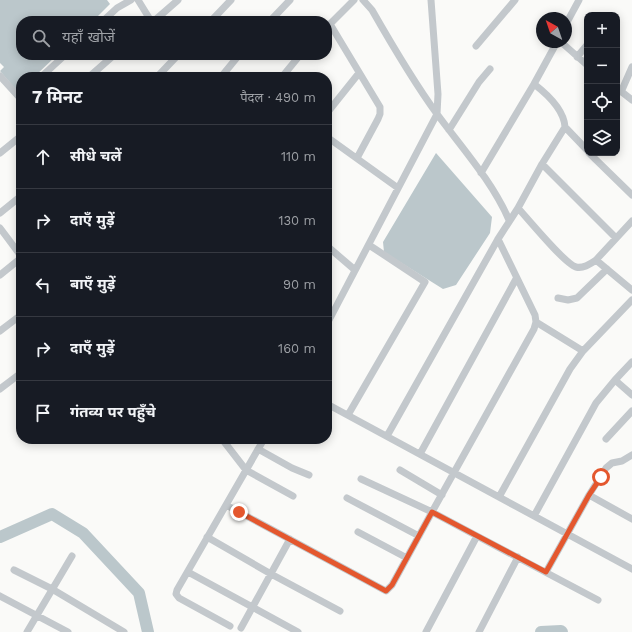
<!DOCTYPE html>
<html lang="hi">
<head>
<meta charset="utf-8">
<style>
  :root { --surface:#171b24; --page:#242831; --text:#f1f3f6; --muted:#9ea1a6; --line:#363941 }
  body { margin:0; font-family:"Work Sans","Noto Sans Devanagari",sans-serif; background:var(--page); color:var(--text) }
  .controls { position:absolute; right:12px; top:12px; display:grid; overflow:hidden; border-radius:8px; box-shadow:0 2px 10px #0003 }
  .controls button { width:36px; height:36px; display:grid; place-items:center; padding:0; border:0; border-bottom:1px solid var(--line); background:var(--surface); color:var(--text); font:20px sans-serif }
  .compass { position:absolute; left:536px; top:12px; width:36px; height:36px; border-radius:50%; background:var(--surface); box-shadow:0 2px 10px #0003; rotate:320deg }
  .stop { position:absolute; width:12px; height:12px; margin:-9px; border:3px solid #e4572e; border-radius:50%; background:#fff }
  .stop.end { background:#e4572e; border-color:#fff; box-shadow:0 1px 4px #0008 }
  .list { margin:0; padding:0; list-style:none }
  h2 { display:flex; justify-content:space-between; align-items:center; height:52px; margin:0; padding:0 16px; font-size:17px }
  h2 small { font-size:13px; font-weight:400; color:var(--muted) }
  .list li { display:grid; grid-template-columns:26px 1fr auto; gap:12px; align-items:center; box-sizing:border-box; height:64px; padding:0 16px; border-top:1px solid var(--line) }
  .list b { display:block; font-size:15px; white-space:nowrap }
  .list em { font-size:13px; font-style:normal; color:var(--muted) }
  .icon { flex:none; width:22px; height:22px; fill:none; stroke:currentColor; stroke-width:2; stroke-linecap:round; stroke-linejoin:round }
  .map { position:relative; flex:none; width:632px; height:632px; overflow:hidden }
  .search { position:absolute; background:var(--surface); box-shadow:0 2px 10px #0003; left:16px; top:16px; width:316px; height:44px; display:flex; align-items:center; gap:10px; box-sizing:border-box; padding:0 14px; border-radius:16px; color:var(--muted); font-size:15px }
  .panel { position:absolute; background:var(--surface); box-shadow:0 2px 10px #0003; left:16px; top:72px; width:316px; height:372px; border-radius:16px }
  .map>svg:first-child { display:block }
  .water { fill:#bbc7cb }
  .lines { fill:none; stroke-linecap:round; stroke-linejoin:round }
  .river { stroke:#bbc7cb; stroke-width:12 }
  .minor { stroke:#c3c8cc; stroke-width:7 }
  .route { stroke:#e4572e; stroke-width:5 }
</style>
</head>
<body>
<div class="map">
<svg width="632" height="632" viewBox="0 0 632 632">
  <rect width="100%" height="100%" fill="#fafaf8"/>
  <path class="water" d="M 0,0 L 107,0 L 110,4 L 93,21 L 21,21 L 21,55 L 57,55 L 34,77 L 21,77 L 21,90 L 18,92 L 0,71 L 4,67 L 0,63 Z
    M 436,153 L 492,217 L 490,233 L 456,285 L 443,289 L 384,252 L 383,242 Z"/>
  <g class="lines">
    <path class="river" d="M 0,537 L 52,514 L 83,533 L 139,593 L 148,632
      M 541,632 L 561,631 L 562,632"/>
    <path class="minor" d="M 138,0 L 151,21
      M 363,0 L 372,10 C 392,45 413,81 437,114 C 462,148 492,181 509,220
      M 103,21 L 117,8 L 131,0
      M 154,21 L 178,0
      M 211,21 L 231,0
      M 270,21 L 290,0
      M 330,24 L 380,107 L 380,114 L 378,119 L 357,158
      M 566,24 L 579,0
      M 327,27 L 354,0
      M 561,42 L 587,65
      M 476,46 L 515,0
      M 577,57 L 587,45
      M 0,76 L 19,97 L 21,95
      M 41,77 L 65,55
      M 89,77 L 114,55
      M 157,77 L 178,55
      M 221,77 L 239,55
      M 282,77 L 300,55
      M 618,89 L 632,100
      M 621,92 L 632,67
      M 327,113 L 359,73
      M 565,127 L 587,150
      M 449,130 L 479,82 L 490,69
      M 327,137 L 398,188
      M 0,153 L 21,136
      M 589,153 L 632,195
      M 542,164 L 616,238
      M 481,173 L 534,84
      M 518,208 C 528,219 565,264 576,267 C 583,269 590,264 596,260
      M 0,213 L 21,196
      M 632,221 L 596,260 L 632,290
      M 0,228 L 21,256
      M 327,246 L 355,270
      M 0,275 L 21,258
      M 558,298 L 568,300 L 577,298 L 607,269
      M 536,322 L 583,351
      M 327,324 L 437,114 L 438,94 L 431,0
      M 0,331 L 21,315
      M 615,380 L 632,395
      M 0,389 L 21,373
      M 327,404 L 632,569
      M 348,415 L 425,282 L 369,245
      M 387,436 L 498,239 L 518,208 L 542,164 L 565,127 C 564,110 547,94 534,84 L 557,42
      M 222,439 L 246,470 L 293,496
      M 606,439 L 632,411
      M 258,449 L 292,468 L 309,475
      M 420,454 L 516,279
      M 400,470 L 442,495
      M 589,495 L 632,519
      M 499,497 L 570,369 L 583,351 L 632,300
      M 347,498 L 419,536
      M 226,505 L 386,591 L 392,585 L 432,512 L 361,479
      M 534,516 L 596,403 L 615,380 L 632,362
      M 358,532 L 407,558
      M 477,536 L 432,512 L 534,329 L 536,322 L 535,315 L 498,239
      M 207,537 L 271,574 L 340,611
      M 14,570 L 52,589 L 124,632
      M 188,572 L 298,632
      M 546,572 L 589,495 L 606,468 L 612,463 L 622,461 L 632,455
      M 0,596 L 68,632
      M 230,626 L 179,598 L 176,594 L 177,590 L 264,439
      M 241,628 L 290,539
      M 27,632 L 72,556
      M 426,632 L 477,536 L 598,600
      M 479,632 L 518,557"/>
  </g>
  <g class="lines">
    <path class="route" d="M 239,512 L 386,591 L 392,585 L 432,512 L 546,572 L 589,495 L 601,477"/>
  </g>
</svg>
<div class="controls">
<button>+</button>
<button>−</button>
<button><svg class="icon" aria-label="locate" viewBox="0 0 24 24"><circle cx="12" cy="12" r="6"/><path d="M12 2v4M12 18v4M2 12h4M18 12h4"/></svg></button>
<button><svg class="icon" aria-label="layers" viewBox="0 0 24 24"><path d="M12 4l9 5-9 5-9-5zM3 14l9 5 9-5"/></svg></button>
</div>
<svg class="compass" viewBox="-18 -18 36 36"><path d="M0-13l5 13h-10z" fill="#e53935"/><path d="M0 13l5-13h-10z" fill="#9ea1a6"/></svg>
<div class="stop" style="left:601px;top:477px"></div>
<div class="stop end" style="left:239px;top:512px"></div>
<div class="search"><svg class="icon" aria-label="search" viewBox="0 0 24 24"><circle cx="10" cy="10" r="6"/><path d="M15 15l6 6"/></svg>यहाँ खोजें</div>
<section class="panel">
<h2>7 मिनट<small>पैदल · 490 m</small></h2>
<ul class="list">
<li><svg class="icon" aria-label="ahead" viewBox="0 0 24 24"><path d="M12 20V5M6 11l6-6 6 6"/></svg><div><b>सीधे चलें</b></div><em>110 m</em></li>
<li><svg class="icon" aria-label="right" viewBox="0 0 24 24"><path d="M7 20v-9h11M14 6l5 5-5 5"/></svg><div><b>दाएँ मुड़ें</b></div><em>130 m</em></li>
<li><svg class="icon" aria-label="left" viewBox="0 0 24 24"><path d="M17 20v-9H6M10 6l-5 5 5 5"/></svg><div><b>बाएँ मुड़ें</b></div><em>90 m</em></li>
<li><svg class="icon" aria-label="right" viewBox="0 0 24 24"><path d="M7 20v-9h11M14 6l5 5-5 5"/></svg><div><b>दाएँ मुड़ें</b></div><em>160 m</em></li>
<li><svg class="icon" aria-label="arrive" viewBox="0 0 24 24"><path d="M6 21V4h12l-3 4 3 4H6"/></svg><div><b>गंतव्य पर पहुँचे</b></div></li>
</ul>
</section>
</div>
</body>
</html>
